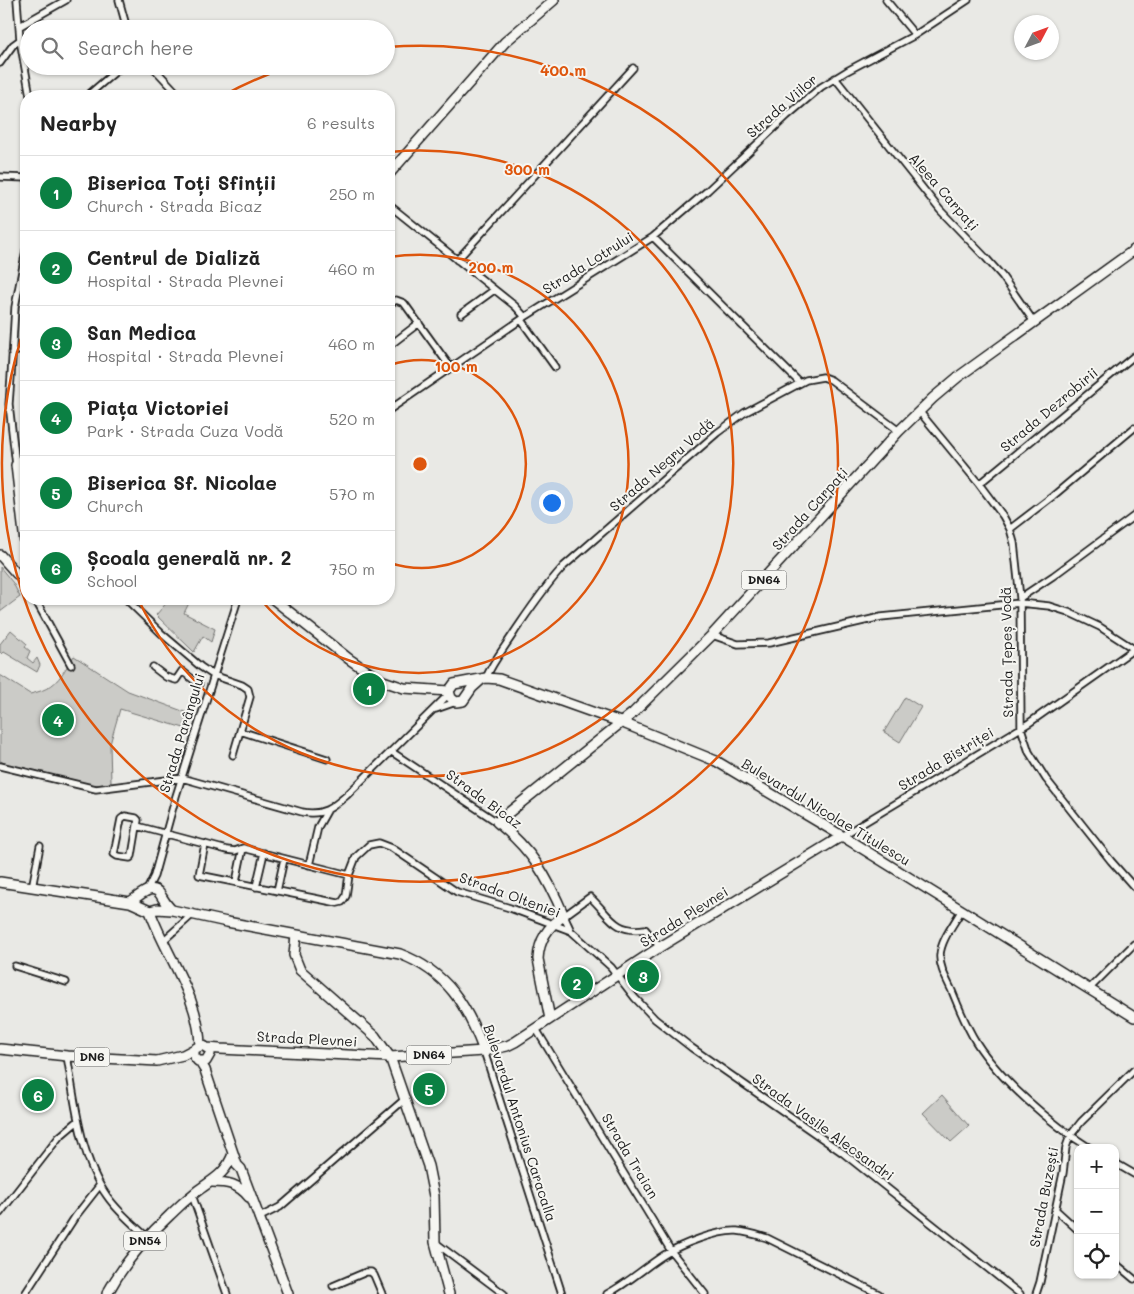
<!DOCTYPE html>
<html lang="en">
<head>
<meta charset="utf-8">
<style>
  :root { --surface:#fff; --page:#f2f2f2; --text:#222; --muted:#767676; --line:#e0e0e0; --accent:#0b8043 }
  body { margin:0; font-family:Mali,sans-serif; background:var(--page); color:var(--text) }
  .controls { position:absolute; right:15px; bottom:15px; display:grid; overflow:hidden; border-radius:10px; box-shadow:0 1px 4px #0004 }
  .controls button { width:45px; height:45px; display:grid; place-items:center; padding:0; border:0; border-bottom:1px solid var(--line); background:var(--surface); color:var(--text); font:25px sans-serif }
  .compass { position:absolute; left:1014px; top:15px; width:45px; height:45px; border-radius:50%; background:var(--surface); box-shadow:0 1px 4px #0004; rotate:49deg }
  .you { position:absolute; left:551px; top:502px; width:18px; height:18px; margin:-12px; border:4px solid #fff; border-radius:50%; background:#1a73e8; box-shadow:0 0 0 8px #1a73e833 }
  .badge { display:grid; place-items:center; width:32px; height:32px; border-radius:50%; background:var(--accent); color:#fff; font-size:16px; font-weight:700 }
  .pin { position:absolute; translate:-50% -50%; border:2px solid #fff; box-shadow:0 1px 5px #0006 }
  .list { margin:0; padding:0; list-style:none }
  h2 { display:flex; justify-content:space-between; align-items:center; height:65px; margin:0; padding:0 20px; font-size:21px }
  h2 small { font-size:16px; font-weight:400; color:var(--muted) }
  .list li { display:grid; grid-template-columns:32px 1fr auto; gap:15px; align-items:center; box-sizing:border-box; height:75px; padding:0 20px; border-top:1px solid var(--line) }
  .list b { display:block; font-size:19px; white-space:nowrap }
  .list p { margin:0; font-size:16px; white-space:nowrap; color:var(--muted) }
  .list em { font-size:16px; font-style:normal; color:var(--muted) }
  .icon { flex:none; width:28px; height:28px; fill:none; stroke:currentColor; stroke-width:2; stroke-linecap:round; stroke-linejoin:round }
  .map { position:relative; flex:none; width:1134px; height:1294px; overflow:hidden }
  .search { position:absolute; background:var(--surface); box-shadow:0 1px 4px #0004; left:20px; top:20px; width:375px; height:55px; display:flex; align-items:center; gap:12px; box-sizing:border-box; padding:0 18px; border-radius:28px; color:var(--muted); font-size:19px }
  .panel { position:absolute; background:var(--surface); box-shadow:0 1px 4px #0004; left:20px; top:90px; width:375px; height:515px; border-radius:20px }
  .map>svg:first-child { display:block }
  .green { fill:#cbcbc7; stroke:#747472 }
  .lines { fill:none; stroke-linecap:round; stroke-linejoin:round }
  .street-casing { stroke:#1c1c1c; stroke-width:9 }
  .secondary-casing { stroke:#1c1c1c; stroke-width:12 }
  .primary-casing { stroke:#1c1c1c; stroke-width:12 }
  .street { stroke:#f6f6f2; stroke-width:5.5 }
  .secondary { stroke:#f6f6f2; stroke-width:9 }
  .primary { stroke:#f6f6f2; stroke-width:9 }
  .ring { fill:none; stroke:#de560d; stroke-width:2.5 }
  .labels { text-anchor:middle; stroke-width:4; stroke-linejoin:round; paint-order:stroke }
  .shield { fill:#f6f6f2; stroke:#5d5d5c; stroke-width:1 }
  .shield-label { font-size:12px; font-weight:bold; fill:#1c1c1c }
  .street-label { font-size:14px; fill:#1c1c1c; stroke:#f6f6f2 }
  .centre { fill:#de560d; stroke:#f6f6f2; stroke-width:2.5 }
  .ring-label { font-size:15px; text-anchor:middle; font-weight:bold; fill:#de560d; stroke:#f6f6f2; stroke-width:4; stroke-linejoin:round; paint-order:stroke }
</style>
</head>
<body>
<div class="map">
<svg width="1134" height="1294" viewBox="0 0 1134 1294">
  <rect width="100%" height="100%" fill="#e9e9e5"/>
  <filter id="ink" filterUnits="userSpaceOnUse"><feTurbulence type="fractalNoise" baseFrequency=".02" numOctaves="2"/><feDisplacementMap in="SourceGraphic" scale="10" xChannelSelector="R" yChannelSelector="G"/><feConvolveMatrix kernelMatrix="1 2 1 2 8 2 1 2 1" color-interpolation-filters="sRGB"/></filter>
  <g filter="url(#ink)">
    <path class="green" d="M 0,567 L 13,583 L 20,597 L 0,612 Z
      M 176,599 L 191,599 L 184,613 L 215,629 L 211,642 L 203,636 L 194,652 L 156,615 L 169,600 L 172,603 Z
      M 11,630 L 27,644 L 25,647 L 30,651 L 27,658 L 33,663 L 37,658 L 40,665 L 37,672 L 4,652 L 2,654 L 0,652 L 0,644 Z
      M 74,656 L 128,691 L 188,713 L 184,728 L 120,709 L 110,744 L 111,783 L 96,785 L 89,784 L 7,764 L 0,761 L 0,675 L 30,694 C 57,688 59,678 74,656 Z
      M 905,697 L 921,707 L 900,742 L 884,732 Z
      M 942,1095 L 969,1126 L 951,1142 L 923,1113 Z"/>
    <g class="lines">
      <g class="street-casing">
        <path id="street" d="M 17,0 L 20,40 L 30,96
          M 119,0 L 127,29
          M 886,0 L 915,35
          M 20,26 L 66,0
          M 0,63 L 13,45 L 20,40
          M 152,66 L 180,96
          M 835,78 L 940,210 L 986,258 L 1002,276 L 1034,322
          M 87,96 L 122,66
          M 0,177 L 26,178
          M 389,205 L 515,306 L 525,317
          M 653,237 L 800,383
          M 457,260 L 633,68
          M 389,304 L 396,300 L 404,303 L 451,368
          M 461,314 L 494,290
          M 521,320 L 555,367
          M 389,346 L 419,323
          M 12,353 L 26,348
          M 389,410 L 525,317 L 653,237 L 707,191 L 787,116 L 821,87 L 847,71 L 915,35 L 968,0
          M 919,411 L 979,484 L 1003,516 L 1010,529 L 1014,543 L 1020,598 L 1021,728 L 1029,752 L 1046,779 L 1111,861 L 1134,887
          M 16,465 L 9,404 L 11,377 L 15,307 L 26,250
          M 979,484 L 1134,356
          M 1010,529 L 1053,496 L 1134,428
          M 1020,598 L 1053,576 L 1134,516
          M 35,599 L 71,665
          M 126,599 L 161,633 L 201,667 L 213,675 L 242,685 L 248,689 L 250,697 L 233,755
          M 712,635 L 738,644 L 769,643 L 881,617 L 1020,603 L 1049,606 L 1068,612 L 1100,627 L 1134,649
          M 153,667 L 166,677 L 176,680 L 182,671 L 199,684
          M 486,678 C 493,661 505,647 515,631 C 530,609 545,586 564,566 L 717,433 L 744,413 L 806,380 L 823,377 L 831,380 L 899,431
          M 436,709 L 456,702
          M 240,731 L 327,759
          M 392,752 L 497,822
          M 0,766 L 96,789 L 182,778 L 302,812 C 323,816 332,808 347,795 L 449,694
          M 125,816 L 136,818 L 138,820 L 132,856 L 130,858 L 117,856 L 114,854 L 121,819 Z
          M 137,826 L 227,850 L 235,851 L 243,848 L 349,875
          M 842,836 L 1029,723 L 1134,649
          M 205,844 L 199,875 L 338,903 L 342,902 L 346,896 L 349,875 L 356,857 L 369,845 L 379,843 L 392,848 L 457,892 L 510,908 L 571,931
          M 309,865 L 318,827 L 327,811
          M 236,882 L 243,848
          M 256,887 L 264,853
          M 32,888 L 40,846
          M 147,890 L 154,876 L 176,796 L 238,599
          M 277,891 L 284,859
          M 961,911 C 954,924 941,940 940,955 C 939,967 947,980 952,991 C 959,1008 966,1026 976,1042 C 1000,1080 1052,1125 1090,1148
          M 163,941 L 192,915
          M 660,947 L 645,929 C 614,934 609,914 590,897 L 564,916 L 571,931 L 611,967 L 635,998 L 655,1019 L 692,1048 L 843,1153 L 1020,1294
          M 15,966 L 66,982
          M 1089,989 L 1134,944
          M 536,1029 L 671,1251 L 705,1294
          M 484,1051 L 562,1294
          M 67,1056 C 75,1101 80,1158 107,1196 C 118,1212 133,1224 147,1237
          M 1115,1163 L 1134,1174
          M 192,1195 L 227,1294
          M 1055,1209 L 1078,1230
          M 0,1213 L 59,1137 L 78,1121
          M 258,1218 L 280,1207 L 405,1099
          M 436,1243 L 504,1294
          M 1115,1263 L 1134,1279
          M 333,1286 L 366,1272 L 371,1272 L 374,1275 L 382,1294
          M 25,1294 L 75,1217 L 100,1185
          M 607,1294 C 628,1283 645,1267 664,1255 C 681,1244 718,1230 737,1231 C 748,1232 757,1235 767,1238 L 879,1294
          M 1036,1294 L 1040,1282 L 1063,1173 L 1066,1147 L 1070,1136 L 1081,1122 L 1134,1070"/>
      </g>
      <g class="secondary-casing">
        <path id="secondary" d="M 389,174 L 505,42 L 554,0
          M 26,456 L 16,465 L 26,551
          M 0,555 L 17,574 L 23,574 L 26,571
          M 273,599 L 349,659 L 380,680 L 404,688 L 449,691
          M 482,679 L 472,688 L 463,701 L 456,702 L 451,698 L 449,691 L 454,684 L 486,678 L 499,679 L 623,723
          M 842,836 L 1134,1017
          M 0,882 L 130,902 L 150,911 L 157,909 L 172,910 L 227,922 L 400,954 C 447,972 467,1005 484,1051
          M 130,902 C 138,897 152,882 160,894 C 164,900 166,905 172,910
          M 150,911 C 166,956 199,996 200,1046
          M 296,935 L 294,955 L 300,970 L 375,1036 L 390,1057 L 428,1166 L 434,1196 L 435,1242 L 449,1294"/>
      </g>
      <g class="primary-casing">
        <path id="primary" d="M 550,1019 L 538,959 C 539,940 548,926 564,916 C 547,876 532,850 497,822 L 633,713 L 712,635 L 899,431 L 933,398 L 958,377 L 1134,250
          M 0,1049 L 67,1056 L 157,1061 L 183,1055 L 202,1045 L 207,1048 L 220,1049 L 390,1057 L 484,1051 L 507,1046 L 515,1042 L 660,947 L 842,836 L 716,761 L 623,723
          M 194,1050 L 194,1056 L 198,1061 L 206,1061 L 210,1054
          M 200,1062 L 205,1070 L 237,1165 L 241,1169 L 288,1294
          M 212,1182 C 228,1182 238,1184 249,1197
          M 107,1294 C 123,1265 146,1237 170,1215 C 178,1207 187,1199 196,1192 C 213,1179 225,1175 233,1154"/>
      </g>
      <use href="#street" class="street"/>
      <use href="#secondary" class="secondary"/>
      <use href="#primary" class="primary"/>
    </g>
  </g>
  <g class="ring">
    <path d="M390 365A104 104 0 1 1 390 563"/>
    <path d="M389 257A209 209 0 1 1 261 600"/>
    <path d="M390 152A313 313 0 1 1 139 601"/>
    <path d="M224 95A418 418 0 0 1 291 66M387 47A418 418 0 1 1 26 324"/>
  </g>
  <g class="labels">
    <g class="shield">
      <rect x="741.5" y="570.5" width="45" height="19" rx="4"/>
      <rect x="406.5" y="1045.5" width="45" height="19" rx="4"/>
      <rect x="74.5" y="1047.5" width="35" height="19" rx="4"/>
      <rect x="124" y="1231.5" width="42" height="19" rx="4"/>
    </g>
    <g class="shield-label">
      <text x="764" y="584">DN64</text>
      <text x="429" y="1059">DN64</text>
      <text x="92" y="1061">DN6</text>
      <text x="145" y="1245">DN54</text>
    </g>
    <g class="street-label">
      <text transform="translate(782 106) rotate(-41)" y="5">Strada Viilor</text>
      <text transform="translate(944 192) rotate(49)" y="5">Aleea Carpați</text>
      <text transform="translate(588 263) rotate(-32)" y="5">Strada Lotrului</text>
      <text transform="translate(1049 410) rotate(-40)" y="5">Strada Dezrobirii</text>
      <text transform="translate(662 465) rotate(-41)" y="5">Strada Negru Vodă</text>
      <text transform="translate(810 509) rotate(-48)" y="5">Strada Carpați</text>
      <text transform="translate(1007 652) rotate(-91)" y="5">Strada Țepeș Vodă</text>
      <text transform="translate(182 733) rotate(-73)" y="5">Strada Parângului</text>
      <text transform="translate(946 759) rotate(-31)" y="5">Strada Bistriței</text>
      <text transform="translate(484 799) rotate(36)" y="5">Strada Bicaz</text>
      <text transform="translate(826 812) rotate(31)" y="5">Bulevardul Nicolae Titulescu</text>
      <text transform="translate(510 895) rotate(20)" y="5">Strada Olteniei</text>
      <text transform="translate(684 917) rotate(-32)" y="5">Strada Plevnei</text>
      <text transform="translate(307 1039) rotate(3)" y="5">Strada Plevnei</text>
      <text transform="translate(520 1123) rotate(72)" y="5">Bulevardul Antonius Caracalla</text>
      <text transform="translate(823 1127) rotate(36)" y="5">Strada Vasile Alecsandri</text>
      <text transform="translate(630 1156) rotate(59)" y="5">Strada Traian</text>
      <text transform="translate(1044 1197) rotate(-79)" y="5">Strada Buzești</text>
    </g>
  </g>
  <circle cx="420" cy="464" r="8" class="centre"/>
  <g class="ring-label">
    <text x="563" y="76">400 m</text>
    <text x="527" y="175">300 m</text>
    <text x="491" y="273">200 m</text>
    <text x="456" y="372">100 m</text>
  </g>
</svg>
<div class="controls">
<button>+</button>
<button>−</button>
<button><svg class="icon" aria-label="locate" viewBox="0 0 24 24"><circle cx="12" cy="12" r="6"/><path d="M12 2v4M12 18v4M2 12h4M18 12h4"/></svg></button>
</div>
<svg class="compass" viewBox="-18 -18 36 36"><path d="M0-13l5 13h-10z" fill="#e53935"/><path d="M0 13l5-13h-10z" fill="#767676"/></svg>
<div class="you"></div>
<div class="pin badge" style="left:369px;top:689px">1</div>
<div class="pin badge" style="left:577px;top:983px">2</div>
<div class="pin badge" style="left:643px;top:976px">3</div>
<div class="pin badge" style="left:58px;top:720px">4</div>
<div class="pin badge" style="left:429px;top:1089px">5</div>
<div class="pin badge" style="left:38px;top:1095px">6</div>
<div class="search"><svg class="icon" aria-label="search" viewBox="0 0 24 24"><circle cx="10" cy="10" r="6"/><path d="M15 15l6 6"/></svg>Search here</div>
<section class="panel">
<h2>Nearby<small>6 results</small></h2>
<ul class="list">
<li><span class="badge">1</span><div><b>Biserica Toți Sfinții</b><p>Church · Strada Bicaz</p></div><em>250 m</em></li>
<li><span class="badge">2</span><div><b>Centrul de Dializă</b><p>Hospital · Strada Plevnei</p></div><em>460 m</em></li>
<li><span class="badge">3</span><div><b>San Medica</b><p>Hospital · Strada Plevnei</p></div><em>460 m</em></li>
<li><span class="badge">4</span><div><b>Piața Victoriei</b><p>Park · Strada Cuza Vodă</p></div><em>520 m</em></li>
<li><span class="badge">5</span><div><b>Biserica Sf. Nicolae</b><p>Church</p></div><em>570 m</em></li>
<li><span class="badge">6</span><div><b>Școala generală nr. 2</b><p>School</p></div><em>750 m</em></li>
</ul>
</section>
</div>
</body>
</html>
